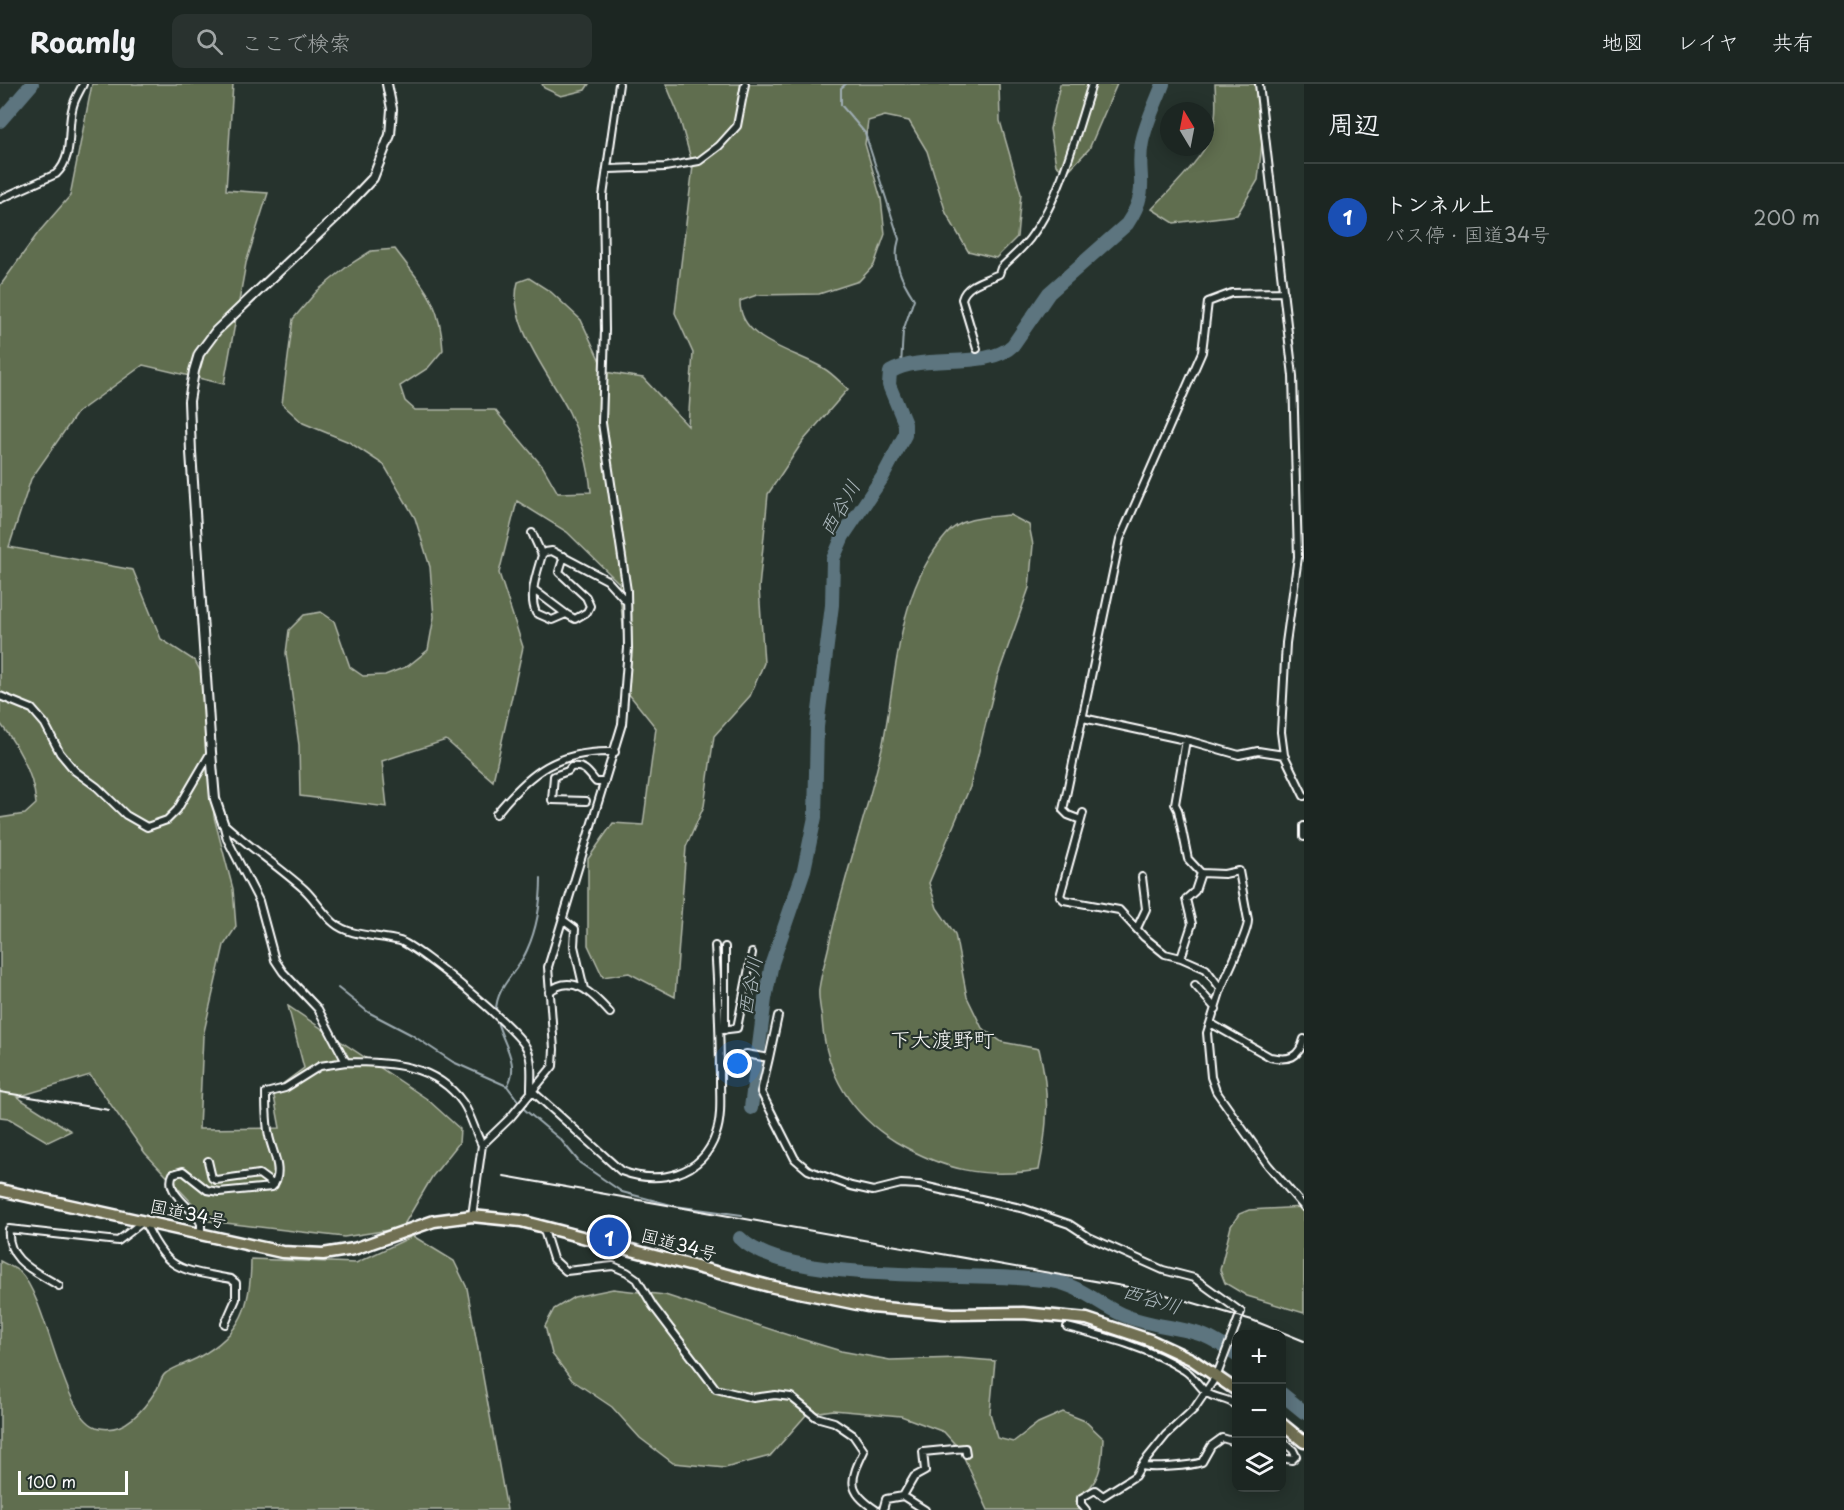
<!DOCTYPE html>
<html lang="ja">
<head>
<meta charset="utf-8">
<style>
  :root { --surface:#1c2622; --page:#29322f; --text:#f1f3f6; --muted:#a0a5a5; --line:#3a4340; --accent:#ffd166 }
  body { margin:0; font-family:"Playpen Sans","Klee One",sans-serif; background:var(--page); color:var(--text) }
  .controls { position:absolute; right:18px; bottom:18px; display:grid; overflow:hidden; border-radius:12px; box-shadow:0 3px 15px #0003 }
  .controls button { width:54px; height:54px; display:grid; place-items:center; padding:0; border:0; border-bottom:2px solid var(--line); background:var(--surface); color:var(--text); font:30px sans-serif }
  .compass { position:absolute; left:1160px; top:18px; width:54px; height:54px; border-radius:50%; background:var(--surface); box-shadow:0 3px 15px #0003; rotate:350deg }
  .scale { position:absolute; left:18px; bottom:15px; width:110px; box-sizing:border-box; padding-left:6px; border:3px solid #fff; border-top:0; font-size:16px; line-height:21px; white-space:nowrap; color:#fff; -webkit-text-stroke:4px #26332d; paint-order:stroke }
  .you { position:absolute; left:738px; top:980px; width:21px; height:21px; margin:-15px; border:4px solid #fff; border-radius:50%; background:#1a73e8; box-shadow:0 0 0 9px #1a73e833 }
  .badge { display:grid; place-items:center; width:39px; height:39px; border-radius:50%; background:var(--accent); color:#fff; font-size:20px; font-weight:700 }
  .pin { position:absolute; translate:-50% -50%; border:3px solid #fff; box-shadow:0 2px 6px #0006 }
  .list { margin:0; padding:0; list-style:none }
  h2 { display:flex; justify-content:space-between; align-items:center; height:78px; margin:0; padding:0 24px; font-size:26px }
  h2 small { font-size:20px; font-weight:400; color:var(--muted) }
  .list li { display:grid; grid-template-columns:39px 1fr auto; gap:18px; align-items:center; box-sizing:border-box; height:108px; padding:0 24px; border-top:2px solid var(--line) }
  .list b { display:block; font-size:22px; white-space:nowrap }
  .list p { margin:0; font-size:20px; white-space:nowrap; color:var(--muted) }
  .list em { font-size:20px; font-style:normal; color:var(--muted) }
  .icon { flex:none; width:33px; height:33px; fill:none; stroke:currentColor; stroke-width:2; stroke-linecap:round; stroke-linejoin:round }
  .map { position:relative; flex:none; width:1304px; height:1426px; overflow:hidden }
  header { display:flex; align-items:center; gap:36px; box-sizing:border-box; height:84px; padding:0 30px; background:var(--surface); border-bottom:2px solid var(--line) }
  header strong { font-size:28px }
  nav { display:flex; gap:33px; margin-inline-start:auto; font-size:21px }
  .search { width:420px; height:54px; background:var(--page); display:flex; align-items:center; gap:15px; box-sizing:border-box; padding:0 21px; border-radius:12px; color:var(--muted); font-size:22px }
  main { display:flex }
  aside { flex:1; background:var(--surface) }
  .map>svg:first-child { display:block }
  .green { fill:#606e50; stroke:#b0b6a8; stroke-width:1.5 }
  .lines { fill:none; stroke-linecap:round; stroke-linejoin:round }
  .stream { stroke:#9eacb2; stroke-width:2 }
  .river { stroke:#5d757f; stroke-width:14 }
  .minor-casing { stroke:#fff; stroke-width:10 }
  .tertiary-casing { stroke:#fff; stroke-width:12 }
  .trunk-casing { stroke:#fff; stroke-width:15 }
  .minor { stroke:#26332d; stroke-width:6 }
  .tertiary { stroke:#26332d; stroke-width:8 }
  .trunk { stroke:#716f52; stroke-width:10 }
  .rail { stroke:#fff; stroke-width:2 }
  .labels { text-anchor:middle; stroke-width:4.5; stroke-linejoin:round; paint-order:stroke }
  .street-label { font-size:18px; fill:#fff; stroke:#26332d }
  .water-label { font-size:20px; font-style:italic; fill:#aebabf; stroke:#26332d }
  .quarter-label { font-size:21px; fill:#fff; stroke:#26332d }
</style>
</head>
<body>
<header>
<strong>Roamly</strong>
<div class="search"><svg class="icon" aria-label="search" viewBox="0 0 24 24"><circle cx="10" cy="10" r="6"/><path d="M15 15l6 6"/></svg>ここで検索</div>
<nav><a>地図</a><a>レイヤ</a><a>共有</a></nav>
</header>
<main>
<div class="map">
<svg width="1304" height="1426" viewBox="0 0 1304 1426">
  <rect width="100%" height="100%" fill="#26332d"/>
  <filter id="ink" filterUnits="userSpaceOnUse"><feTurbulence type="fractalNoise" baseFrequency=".0167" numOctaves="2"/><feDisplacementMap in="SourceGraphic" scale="12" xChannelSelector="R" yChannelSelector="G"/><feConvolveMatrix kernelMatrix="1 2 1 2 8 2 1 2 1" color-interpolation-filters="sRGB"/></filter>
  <g filter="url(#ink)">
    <path class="green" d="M 92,0 L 233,0 L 226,106 L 268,109 L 246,179 L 224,300 L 143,281 L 77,329 L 31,395 L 9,463 L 133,486 L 161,555 L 195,577 L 212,609 L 210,661 L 214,733 L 233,805 L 236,843 L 224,861 L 203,952 L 199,1045 L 280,1044 L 273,1007 L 304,984 L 288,922 L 427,1015 L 460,1045 L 459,1059 L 432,1093 L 402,1144 L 344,1153 L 209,1137 L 145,1069 L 90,991 L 17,1013 L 71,1047 L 48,1058 L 8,1034 L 0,1033 L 0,734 L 25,730 L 36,720 C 34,691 18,662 0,639 L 0,202 L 38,149 L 70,112 Z
      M 542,0 L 589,0 L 585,6 L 561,12 L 544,4 Z
      M 666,0 L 999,0 L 1000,37 L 1021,110 L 1017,153 L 996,174 L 968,167 L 946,129 L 927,67 L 909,37 L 885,32 L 868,37 L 865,60 L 881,115 L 885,150 L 874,181 L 859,197 L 819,210 L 757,211 L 740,217 C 739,257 795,267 823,284 C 832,289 840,298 848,305 L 803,357 L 768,410 L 759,504 L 764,579 L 750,612 L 714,652 L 704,722 L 686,763 L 675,913 L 629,889 L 603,893 L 588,861 L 588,775 L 613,739 L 643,741 L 656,644 L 624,604 L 624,553 L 619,499 L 567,448 L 517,417 L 499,489 L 523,563 L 493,697 L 446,656 L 382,677 L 387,723 L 300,712 L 299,661 L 286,569 L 289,546 L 304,531 L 321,528 L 334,537 L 350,583 L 363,592 L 385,591 L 408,582 L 428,566 L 434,533 L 430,483 L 415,434 L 384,381 L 349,358 L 303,339 L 282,320 L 293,235 L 317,207 L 349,181 L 371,167 L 395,165 C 423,203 440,215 443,266 L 428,284 L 400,302 L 405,317 L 415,326 L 495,326 L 543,383 L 558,409 L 591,408 C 589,382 580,352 569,328 C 551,292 506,239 518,198 L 529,194 L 551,208 L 581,236 L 605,288 L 643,294 L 688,342 L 693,269 L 675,229 L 693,82 L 678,29 Z
      M 1060,0 L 1117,0 L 1089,65 L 1066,89 L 1056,81 L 1050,45 Z
      M 1215,0 L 1263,0 L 1264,40 L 1258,96 L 1237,131 L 1174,139 L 1152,125 C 1169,107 1203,74 1211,52 C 1217,36 1216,17 1215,0 Z
      M 1010,431 L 1029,441 L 1033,461 L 1029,504 L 997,594 L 970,703 L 929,799 L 937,824 L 955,850 L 967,913 L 982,944 L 1002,958 L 1039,965 C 1050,1009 1048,1042 1039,1086 C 983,1095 944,1086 896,1058 C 850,1030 826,990 822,936 C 821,926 818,915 819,905 C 821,890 826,875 829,861 C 843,794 867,730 882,664 C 897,592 896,508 947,450 C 961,433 989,433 1010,431 Z
      M 1304,1123 L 1304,1229 L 1247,1212 L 1225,1199 L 1220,1186 L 1231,1142 L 1239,1130 L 1249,1126 Z
      M 413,1152 L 454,1177 L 467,1204 L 507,1426 L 0,1426 L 0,1177 C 6,1180 15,1184 20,1188 C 48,1216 62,1331 96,1343 C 124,1352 144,1325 157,1305 C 160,1300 161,1292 166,1289 C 176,1282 189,1279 199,1273 C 242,1249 251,1222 251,1175 L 356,1179 Z
      M 613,1205 L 665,1211 L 788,1251 L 841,1267 L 890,1276 L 959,1274 L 995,1277 L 990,1329 L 997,1354 L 1013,1358 L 1038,1339 L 1063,1328 L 1085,1337 L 1103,1354 C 1102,1385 1100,1398 1076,1417 L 1079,1426 L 988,1426 L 961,1367 L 944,1348 L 901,1332 L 833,1326 L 807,1330 L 770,1372 L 725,1384 L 673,1379 L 640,1354 L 612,1323 L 572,1296 L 552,1270 L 545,1242 L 554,1225 L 574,1213 Z"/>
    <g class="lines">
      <path class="stream" d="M 846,0 L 841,4 L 841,21 L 865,49 L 899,155 C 892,178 901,195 914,215 L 903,247 L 901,282
        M 338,904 L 368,928 L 412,951 L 453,978 L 507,1002 L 525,1026 L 561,1056 L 580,1079 L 622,1108 L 675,1122 L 742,1131
        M 496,927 C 496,902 518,888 527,866 C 537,844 541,818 541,794
        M 496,933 C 500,956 522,979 507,1002"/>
      <path class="river" d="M 0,37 L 32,0
        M 751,1024 L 765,915 L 772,879 L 804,786 L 815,733 L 817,643 L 832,521 L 833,475 L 843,452 L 882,394 L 905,351 L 905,340 L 889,301 L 890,288 C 923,268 987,287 1013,261 L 1049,209 L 1127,140 C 1152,103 1135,92 1142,58 C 1146,38 1156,19 1163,0
        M 740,1154 C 787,1203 981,1186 1052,1197 C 1079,1201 1097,1219 1121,1230 C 1145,1241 1172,1242 1196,1249 C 1211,1253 1224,1262 1236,1271
        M 1282,1310 L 1304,1328"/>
      <g class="minor-casing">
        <path id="minor" d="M 1259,0 L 1293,292 L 1298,473 L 1286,559 L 1281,648 L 1284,671 L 1304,712
          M 609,85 L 665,83 L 699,77 L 719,62 L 737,42 L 745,0
          M 0,115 L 56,90 C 75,72 66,45 73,22 C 75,14 80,7 83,0
          M 977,265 L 962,215 C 966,200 986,196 999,190 L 1001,184 C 1012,173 1025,163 1033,150 C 1061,112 1077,46 1092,0
          M 532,449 L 542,471
          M 564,472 L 559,488 L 586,513 L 590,522 L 587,528 L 575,535 L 566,530
          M 534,506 L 566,530 L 552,536 L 536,529 C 528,511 537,489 542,471 L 545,468 L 552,467 L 607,496 L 626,517
          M 0,612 L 32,625 L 45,640 L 60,669 L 75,687 L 97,703 L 126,731 L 147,743 L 167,736 L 177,726 L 211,668
          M 1083,634 L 1190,657 L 1239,671 L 1258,667 L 1284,671
          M 586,717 L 552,716 L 554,692 L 568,687 L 571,683 C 584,681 588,688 596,698 L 605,698
          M 1083,729 L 1060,812 L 1064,816 L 1119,826 L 1144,853 L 1165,870 L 1181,874 L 1206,885 L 1221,905 L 1207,949 L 1211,993 L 1216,1007 L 1268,1081 L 1304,1123
          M 496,730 C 530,688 558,666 615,668
          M 1081,736 L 1068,731 L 1063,726 L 1120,455 L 1202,268 L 1208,218 L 1232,209 L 1284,208
          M 223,739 L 227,755 L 259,817 L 275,876 L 283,888 L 318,925 L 346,978 C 389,978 436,980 463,1019 C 471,1031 475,1048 482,1061
          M 223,739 C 249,763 278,782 304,805 C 315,815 323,830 334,839 C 350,853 380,851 400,857 C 420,864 519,946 527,965 C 533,978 531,993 531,1006
          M 1304,742 L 1304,753
          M 1201,789 L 1224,790 L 1239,787 L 1248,836 C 1249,847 1226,891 1221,905
          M 563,836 L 575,845 L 574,862 L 584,905
          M 1137,844 L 1146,825 L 1142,793
          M 725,863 L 725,946
          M 1181,874 L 1192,840 L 1186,815 L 1195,807 L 1201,789 L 1188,775 L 1178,726 L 1175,720 L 1186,656
          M 1195,901 L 1216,925
          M 549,908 C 572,888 593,910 610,929
          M 1212,940 L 1270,973 C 1289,977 1299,974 1304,955
          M 720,946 L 737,944 L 752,869
          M 769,974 L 761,1008 L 795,1075 L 808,1086 L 851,1102 L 873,1107 L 901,1100 L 919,1101 L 1025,1125 L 1069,1140 L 1089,1153 L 1163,1186 L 1194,1194 L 1241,1228 L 1217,1291 L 1194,1325 L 1166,1351 L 1141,1382
          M 720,983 L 746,970 L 769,974 L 778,932
          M 531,1006 L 621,1087 C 658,1101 702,1092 716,1050 C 722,1033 720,1013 720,995 C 720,950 718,906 715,862
          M 208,1077 L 212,1094 L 216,1096 L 259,1090 L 274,1101
          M 472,1132 L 482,1061 L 510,1034 L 553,982 L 554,965 L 548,883 L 622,640 L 628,564 L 627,507 L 602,339 L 605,246 L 603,112 L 619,0
          M 543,1143 L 553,1175 L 566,1187 L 613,1182 L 627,1188 L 637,1195 L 653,1222 L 716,1305 L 753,1314 L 775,1311 L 791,1313 L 816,1333 L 834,1338 L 853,1351 L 864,1367 C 850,1396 846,1406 876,1426
          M 201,1150 C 201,1149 201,1140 201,1140 C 198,1127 163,1110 173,1090 L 183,1087 L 207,1106 L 219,1108 L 272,1103 C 285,1088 272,1068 269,1052 C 266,1038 266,1023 266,1009 L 285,1004 L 320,982 L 346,978
          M 59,1202 C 35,1187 6,1177 9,1145 L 118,1157 L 144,1137 C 168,1189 180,1185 231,1195 L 236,1199 L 236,1215 L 225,1240
          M 1067,1243 C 1107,1253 1149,1264 1184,1286 C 1194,1292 1198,1302 1207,1309 C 1216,1315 1227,1314 1236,1321
          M 1282,1357 L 1293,1366 L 1296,1372 L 1292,1376 L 1282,1374
          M 903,1412 L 925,1426
          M 883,1426 L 886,1415 L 903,1412 L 914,1393 L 925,1387 L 923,1368 L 965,1364 L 966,1370
          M 1086,1426 L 1081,1420 L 1081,1414 L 1095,1406 L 1103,1412 L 1135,1392 L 1141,1382 C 1151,1385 1191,1382 1202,1378 L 1211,1362 L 1222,1354 L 1236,1358"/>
      </g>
      <g class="tertiary-casing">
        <path id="tertiary" d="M 223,739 L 215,715 L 211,668 L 191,368 L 189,317 L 194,287 L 199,270 L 216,247 L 336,133 L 373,94 L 390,51 L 392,25 L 387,0"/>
      </g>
      <g class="trunk-casing">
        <path id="trunk" d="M 0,1106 L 282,1168 L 323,1170 L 354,1165 L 434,1137 L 472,1132 L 521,1137 L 769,1202 L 872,1223 L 953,1230 L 1023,1229 L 1087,1235 L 1150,1256 L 1191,1275 L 1236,1306
          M 1282,1340 L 1304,1358"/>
      </g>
      <use href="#minor" class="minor"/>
      <use href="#tertiary" class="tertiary"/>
      <use href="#trunk" class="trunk"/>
      <path class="rail" d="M 0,1008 L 109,1026
        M 504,1092 L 1156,1208 L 1252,1236 L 1304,1257"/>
    </g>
  </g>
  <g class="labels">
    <g class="street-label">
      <text transform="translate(188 1130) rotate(12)" y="6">国道34号</text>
      <text transform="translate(679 1161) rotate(15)" y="6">国道34号</text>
    </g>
    <g class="water-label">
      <text transform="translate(840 424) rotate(-60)" y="7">西谷川</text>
      <text transform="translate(750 902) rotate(-80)" y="7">西谷川</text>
      <text transform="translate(1152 1215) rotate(17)" y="7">西谷川</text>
    </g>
    <g class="quarter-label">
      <text x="942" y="963">下大渡野町</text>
    </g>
  </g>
</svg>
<div class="controls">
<button>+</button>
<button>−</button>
<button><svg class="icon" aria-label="layers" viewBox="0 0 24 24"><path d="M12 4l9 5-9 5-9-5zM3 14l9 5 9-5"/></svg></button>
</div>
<svg class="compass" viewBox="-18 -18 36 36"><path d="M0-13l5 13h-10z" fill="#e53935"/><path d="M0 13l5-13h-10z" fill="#a0a5a5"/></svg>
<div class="scale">100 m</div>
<div class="you"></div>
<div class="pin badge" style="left:609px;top:1153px;background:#1a4fb4">1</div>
</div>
<aside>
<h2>周辺<small></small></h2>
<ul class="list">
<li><span class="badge" style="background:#1a4fb4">1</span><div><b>トンネル上</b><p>バス停 · 国道34号</p></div><em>200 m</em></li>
</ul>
</aside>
</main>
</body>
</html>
